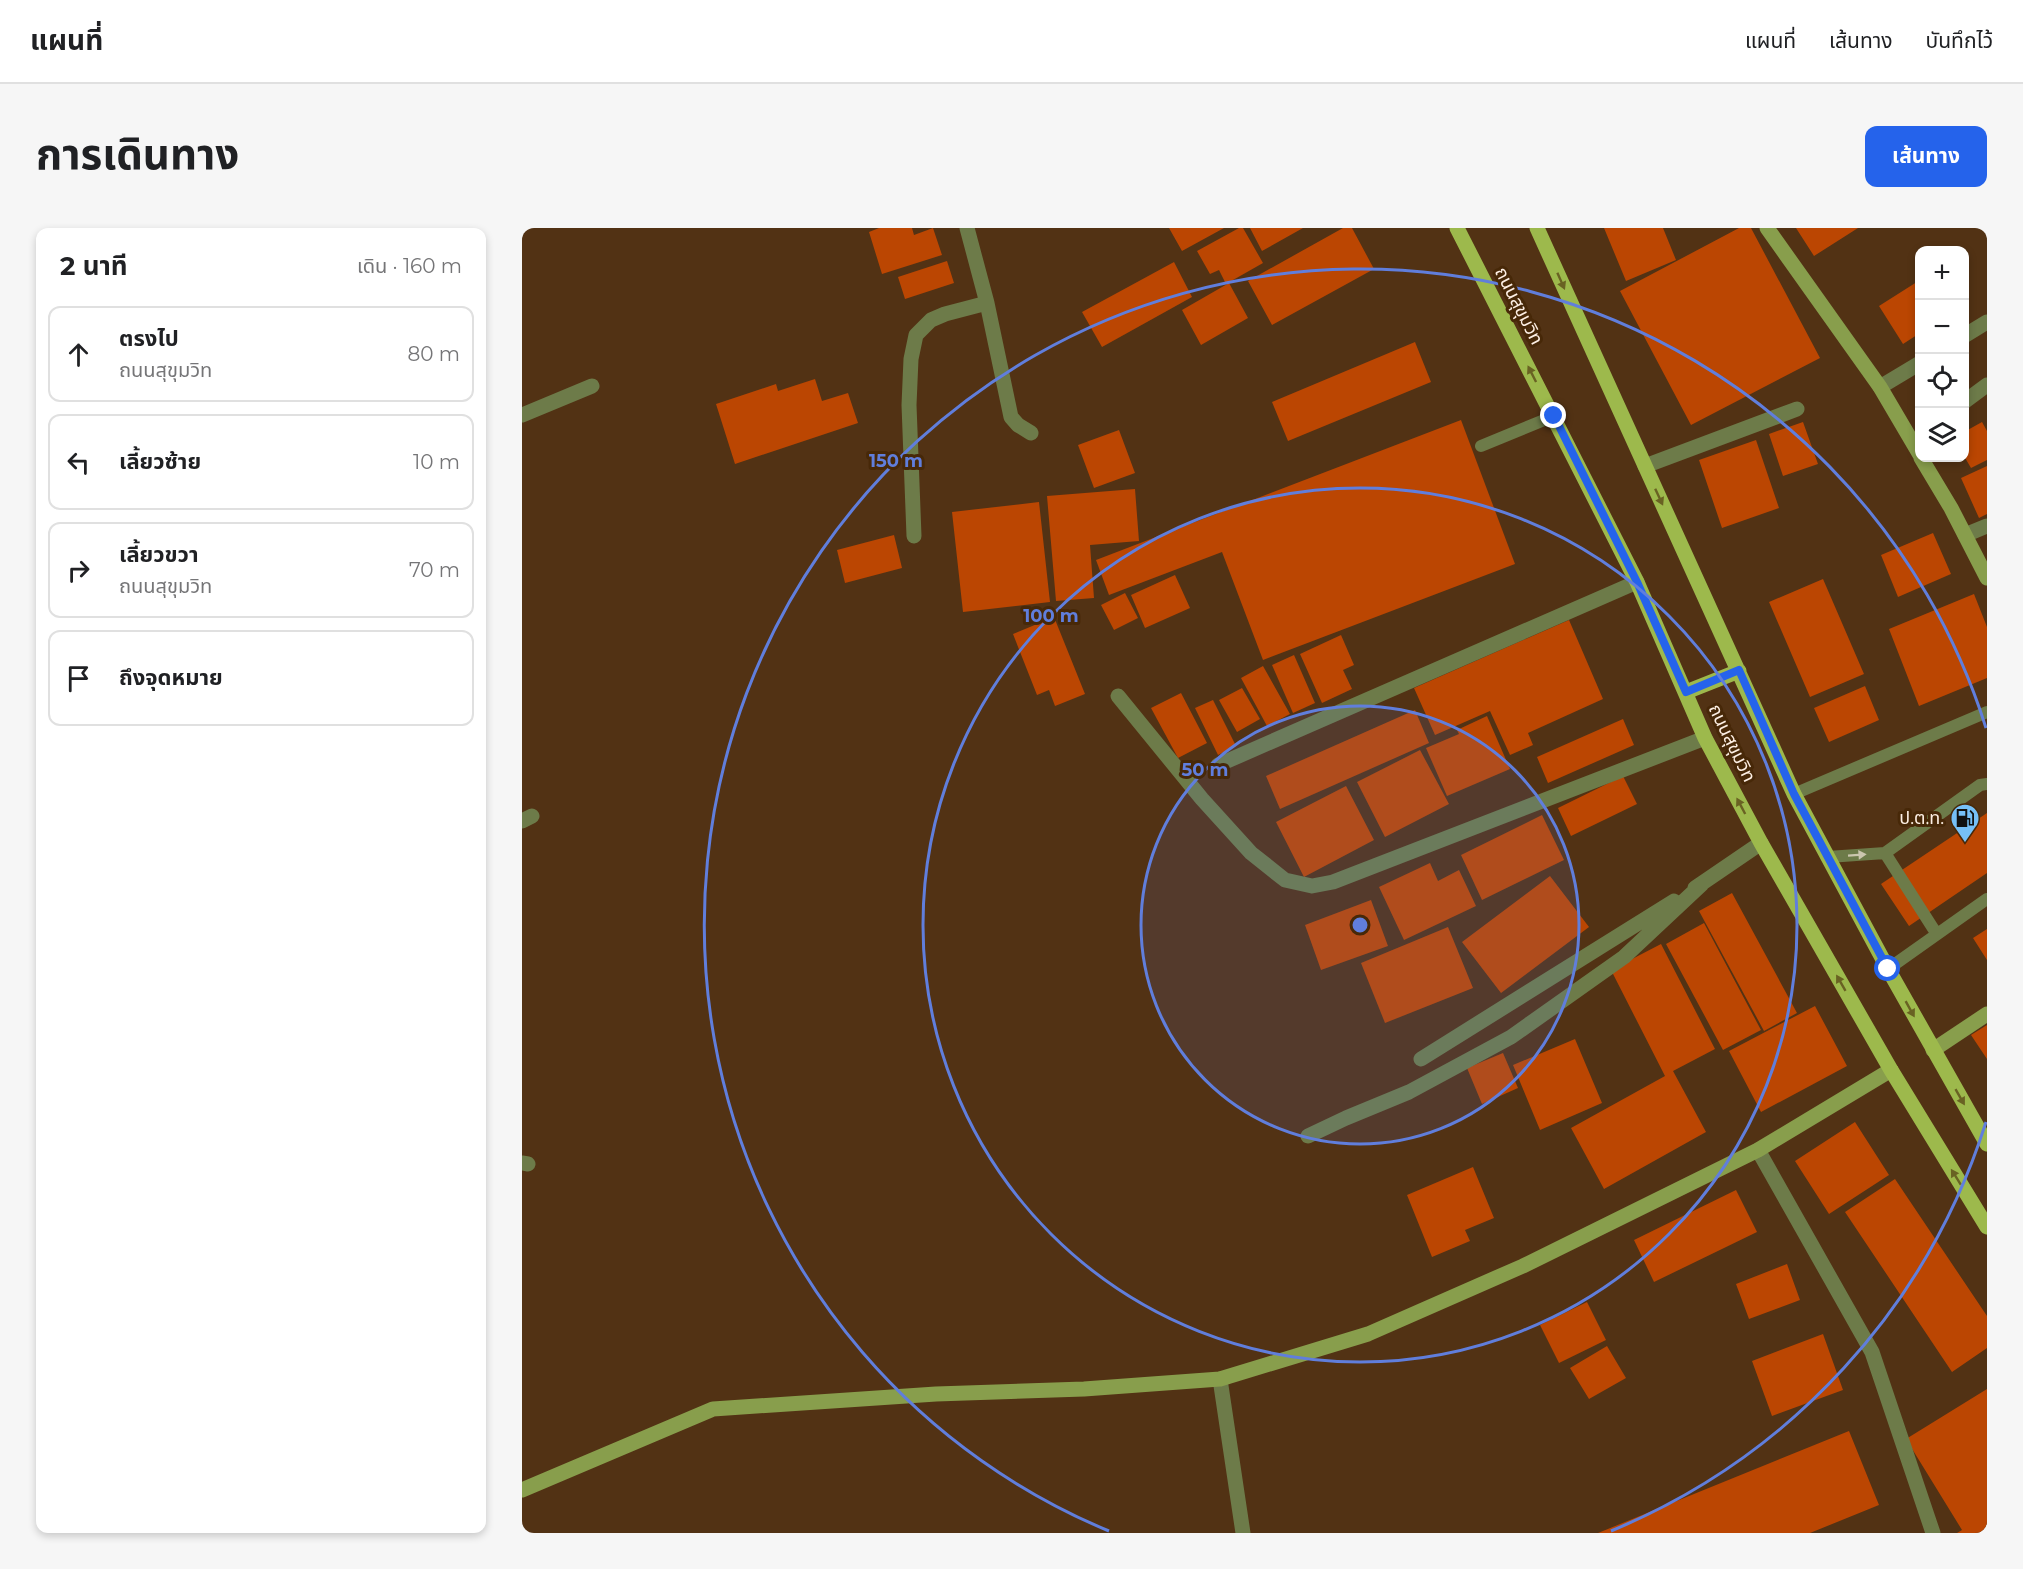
<!DOCTYPE html>
<html lang="th">
<head>
<meta charset="utf-8">
<style>
  :root { --surface:#fff; --page:#f6f6f6; --text:#202124; --muted:#757577; --line:#e0e0e0; --accent:#2563eb }
  body { margin:0; font-family:Montserrat,"Noto Sans Thai",sans-serif; background:var(--page); color:var(--text) }
  .controls { position:absolute; right:18px; top:18px; display:grid; overflow:hidden; border-radius:12px; box-shadow:0 3px 9px #0003 }
  .controls button { width:54px; height:54px; display:grid; place-items:center; padding:0; border:0; border-bottom:2px solid var(--line); background:var(--surface); color:var(--text); font:30px sans-serif }
  .stop { position:absolute; width:18px; height:18px; margin:-14px; border:4px solid #2563eb; border-radius:50%; background:#fff }
  .stop.end { background:#2563eb; border-color:#fff; box-shadow:0 2px 6px #0008 }
  .list { margin:0; padding:0; list-style:none }
  h2 { display:flex; justify-content:space-between; align-items:center; height:78px; margin:0; padding:0 24px; font-size:26px }
  h2 small { font-size:20px; font-weight:400; color:var(--muted) }
  .list li { display:grid; grid-template-columns:39px 1fr auto; gap:18px; align-items:center; box-sizing:border-box; height:96px; margin:0 12px 12px; padding:0 12px; border:2px solid var(--line); border-radius:12px }
  .list b { display:block; font-size:22px; white-space:nowrap }
  .list p { margin:0; font-size:20px; white-space:nowrap; color:var(--muted) }
  .list em { font-size:20px; font-style:normal; color:var(--muted) }
  .icon { flex:none; width:33px; height:33px; fill:none; stroke:currentColor; stroke-width:2; stroke-linecap:round; stroke-linejoin:round }
  .map { position:relative; flex:none; width:1465px; height:1305px; overflow:hidden; border-radius:12px }
  header { display:flex; align-items:center; gap:36px; box-sizing:border-box; height:84px; padding:0 30px; background:var(--surface); border-bottom:2px solid var(--line) }
  header strong { font-size:28px }
  nav { display:flex; gap:33px; margin-inline-start:auto; font-size:21px }
  .intro { display:flex; align-items:center; justify-content:space-between; box-sizing:border-box; height:144px; padding:0 36px }
  h1 { margin:0; font-size:42px }
  .button { padding:15px 27px; border-radius:12px; background:var(--accent); color:#fff; font-size:21px; font-weight:700 }
  main { display:flex; gap:36px; padding:0 36px }
  aside { flex:1; background:var(--surface); border-radius:12px; box-shadow:0 3px 9px #0003 }
  .map>svg:first-child { display:block }
  .building { fill:#bb4602 }
  .lines { fill:none; stroke-linecap:round; stroke-linejoin:round }
  .lane { stroke:#6d7b49; stroke-width:12 }
  .street { stroke:#6d7b49; stroke-width:15 }
  .secondary { stroke:#889e4c; stroke-width:15 }
  .primary { stroke:#9db94c; stroke-width:15 }
  .oneway { fill:#696223 }
  .oneway2 { fill:#cbc6ae }
  .route { stroke:#2563eb; stroke-width:8 }
  .ring { fill:none; stroke:#607edc; stroke-width:3 }
  .labels { text-anchor:middle; stroke-width:6; stroke-linejoin:round; paint-order:stroke }
  .street-label { font-size:18px; fill:#fdefe4; stroke:#472808 }
  .poi-label { font-size:18px; fill:#fdefe4; stroke:#472808; text-anchor:end }
  .centre { fill:#607edc; stroke:#472808; stroke-width:3 }
  .ring-label { font-size:18px; text-anchor:middle; font-weight:bold; fill:#607edc; stroke:#472808; stroke-width:6; stroke-linejoin:round; paint-order:stroke }
</style>
</head>
<body>
<header>
<strong>แผนที่</strong>
<nav><a>แผนที่</a><a>เส้นทาง</a><a>บันทึกไว้</a></nav>
</header>
<div class="intro"><h1>การเดินทาง</h1><a class="button">เส้นทาง</a></div>
<main>
<aside>
<h2>2 นาที<small>เดิน · 160 m</small></h2>
<ul class="list">
<li><svg class="icon" aria-label="ahead" viewBox="0 0 24 24"><path d="M12 20V5M6 11l6-6 6 6"/></svg><div><b>ตรงไป</b><p>ถนนสุขุมวิท</p></div><em>80 m</em></li>
<li><svg class="icon" aria-label="left" viewBox="0 0 24 24"><path d="M17 20v-9H6M10 6l-5 5 5 5"/></svg><div><b>เลี้ยวซ้าย</b></div><em>10 m</em></li>
<li><svg class="icon" aria-label="right" viewBox="0 0 24 24"><path d="M7 20v-9h11M14 6l5 5-5 5"/></svg><div><b>เลี้ยวขวา</b><p>ถนนสุขุมวิท</p></div><em>70 m</em></li>
<li><svg class="icon" aria-label="arrive" viewBox="0 0 24 24"><path d="M6 21V4h12l-3 4 3 4H6"/></svg><div><b>ถึงจุดหมาย</b></div></li>
</ul>
</aside>
<div class="map">
<svg width="1465" height="1305" viewBox="0 0 1465 1305">
  <rect width="100%" height="100%" fill="#523214"/>
  <path class="building" d="M 357,0 L 390,0 L 392,7 L 411,0 L 420,27 L 360,46 L 347,4 Z
    M 647,0 L 702,0 L 660,23 Z
    M 717,0 L 721,0 L 741,35 L 704,56 L 697,42 L 688,46 L 675,23 Z
    M 728,0 L 781,0 L 740,23 Z
    M 821,0 L 830,0 L 852,41 L 750,97 L 726,53 Z
    M 1082,0 L 1141,0 L 1154,32 L 1104,53 Z
    M 1217,0 L 1229,0 L 1298,130 L 1169,197 L 1098,63 Z
    M 1274,0 L 1336,0 L 1292,28 Z
    M 425,33 L 432,55 L 383,71 L 376,49 Z
    M 652,34 L 670,69 L 580,119 L 560,84 Z
    M 1398,52 L 1398,105 L 1381,116 L 1357,78 Z
    M 707,55 L 726,90 L 679,117 L 660,82 Z
    M 893,114 L 909,154 L 766,213 L 750,174 Z
    M 293,151 L 300,173 L 326,165 L 336,195 L 213,236 L 194,176 L 254,156 L 256,163 Z
    M 939,192 L 993,336 L 741,432 L 700,324 L 587,367 L 574,332 Z
    M 1281,194 L 1296,236 L 1261,248 L 1247,206 Z
    M 1460,194 L 1465,203 L 1465,232 L 1449,240 L 1442,228 L 1442,204 Z
    M 597,202 L 613,245 L 572,260 L 556,217 Z
    M 1234,212 L 1257,280 L 1200,300 L 1177,232 Z
    M 1465,238 L 1465,286 L 1457,290 L 1439,250 Z
    M 613,261 L 617,313 L 568,317 L 572,370 L 534,373 L 525,268 Z
    M 517,274 L 528,374 L 441,384 L 430,284 Z
    M 1411,305 L 1429,346 L 1376,369 L 1359,327 Z
    M 372,307 L 380,340 L 323,355 L 315,322 Z
    M 653,347 L 668,380 L 623,400 L 609,367 Z
    M 1301,351 L 1342,446 L 1288,469 L 1247,374 Z
    M 603,365 L 616,390 L 592,402 L 579,377 Z
    M 1452,366 L 1465,399 L 1465,450 L 1397,478 L 1367,401 Z
    M 532,389 L 563,466 L 533,478 L 527,462 L 515,467 L 491,406 Z
    M 1047,392 L 1081,471 L 1006,505 L 1011,517 L 988,527 L 968,483 L 913,507 L 892,460 Z
    M 819,407 L 832,437 L 821,442 L 830,461 L 800,475 L 778,426 Z
    M 772,427 L 793,475 L 771,485 L 750,437 Z
    M 741,438 L 768,486 L 745,498 L 719,450 Z
    M 1343,458 L 1357,492 L 1307,514 L 1292,480 Z
    M 720,460 L 738,491 L 715,504 L 697,472 Z
    M 659,465 L 685,515 L 656,530 L 629,480 Z
    M 691,472 L 714,518 L 696,527 L 673,480 Z
    M 893,482 L 907,515 L 758,581 L 744,548 Z
    M 965,488 L 988,541 L 925,568 L 904,520 L 937,506 L 935,502 Z
    M 1101,491 L 1112,517 L 1026,555 L 1015,529 Z
    M 898,522 L 927,576 L 863,609 L 835,554 Z
    M 1101,548 L 1115,576 L 1049,608 L 1036,580 Z
    M 824,558 L 852,612 L 782,649 L 754,594 Z
    M 1465,585 L 1465,645 L 1387,698 L 1359,656 Z
    M 1020,587 L 1042,632 L 960,672 L 939,627 Z
    M 908,635 L 916,653 L 937,642 L 954,678 L 882,712 L 857,659 Z
    M 1028,648 L 1067,699 L 979,765 L 940,714 Z
    M 1210,665 L 1275,785 L 1242,803 L 1177,683 Z
    M 849,672 L 866,718 L 799,742 L 783,697 Z
    M 1182,695 L 1239,802 L 1201,822 L 1144,716 Z
    M 926,699 L 951,760 L 863,795 L 839,735 Z
    M 1465,701 L 1465,732 L 1451,710 Z
    M 1139,716 L 1193,821 L 1151,843 L 1184,904 L 1082,961 L 1049,900 L 1143,848 L 1089,742 Z
    M 1293,778 L 1325,838 L 1239,884 L 1207,823 Z
    M 1465,797 L 1465,831 L 1449,807 Z
    M 1053,811 L 1080,875 L 1018,902 L 991,837 Z
    M 981,825 L 996,860 L 960,876 L 945,840 Z
    M 1333,894 L 1367,947 L 1307,986 L 1273,933 Z
    M 951,939 L 972,990 L 943,1002 L 948,1013 L 910,1029 L 885,967 Z
    M 1373,951 L 1465,1088 L 1465,1120 L 1430,1144 L 1323,984 Z
    M 1214,962 L 1235,1004 L 1132,1054 L 1112,1012 Z
    M 1265,1036 L 1278,1072 L 1227,1091 L 1214,1056 Z
    M 1065,1074 L 1084,1112 L 1037,1135 L 1018,1097 Z
    M 1301,1106 L 1321,1162 L 1250,1188 L 1230,1133 Z
    M 1085,1118 L 1104,1150 L 1067,1171 L 1048,1140 Z
    M 1465,1161 L 1465,1305 L 1435,1305 L 1440,1302 L 1384,1211 Z
    M 1327,1203 L 1357,1277 L 1288,1305 L 1076,1305 Z"/>
  <g class="lines">
    <path class="lane" d="M 959,218 L 1032,188
      M 1272,566 L 1465,484
      M 1363,625 L 1414,705
      M 1306,629 L 1363,625 L 1458,557 L 1465,556
      M 1366,741 L 1465,671"/>
    <path class="street" d="M 465,75 L 489,189 L 496,197 L 509,205
      M 1442,108 L 1465,94
      M 1358,159 L 1398,135
      M 1442,174 L 1465,157
      M 0,187 L 70,158
      M 1123,238 L 1275,181
      M 1443,307 L 1465,298
      M 392,308 L 387,177 L 389,131 L 394,107 L 409,92 L 423,86 L 465,75 L 445,0
      M 596,468 L 680,571 L 729,625 L 763,652 L 790,658 L 811,654 L 1183,510
      M 696,537 L 1115,354
      M 0,593 L 10,588
      M 1173,660 L 1239,615
      M 899,831 L 1152,673
      M 786,908 L 824,890 L 887,864 L 989,809 L 1102,729 L 1180,656
      M 1236,922 L 1350,1124 L 1411,1305
      M 0,935 L 6,936
      M 698,1151 L 721,1305"/>
    <path class="secondary" d="M 1245,0 L 1358,159 L 1398,227
      M 1399,230 L 1429,280 L 1465,350
      M 1411,822 L 1465,786
      M 0,1262 L 191,1181 L 414,1166 L 562,1161 L 698,1151 L 846,1106 L 1001,1038 L 1236,922 L 1369,842"/>
    <path class="primary" d="M 935,0 L 1115,354 L 1183,510 L 1239,615 L 1369,842 L 1465,999
      M 1015,0 L 1272,566 L 1366,741 L 1465,916
      M 1164,464 L 1217,443"/>
  </g>
  <defs><path id="oneway-solid" d="M-6-.8H1V-3.2L6.5 0L1 3.2V.8H-6Z" transform="scale(1.5)"/></defs>
  <g class="oneway">
    <use href="#oneway-solid" transform="translate(1039 53) rotate(66)"/>
    <use href="#oneway-solid" transform="translate(1010 146) rotate(-117)"/>
    <use href="#oneway-solid" transform="translate(1137 269) rotate(65)"/>
    <use href="#oneway-solid" transform="translate(1219 578) rotate(-118)"/>
    <use href="#oneway-solid" transform="translate(1319 755) rotate(-120)"/>
    <use href="#oneway-solid" transform="translate(1388 781) rotate(61)"/>
    <use href="#oneway-solid" transform="translate(1438 869) rotate(60)"/>
    <use href="#oneway-solid" transform="translate(1434 949) rotate(-122)"/>
  </g>
  <use class="oneway2" href="#oneway-solid" transform="translate(1335 627) rotate(-4)"/>
  <g class="lines">
    <path class="route" d="M 1032,188 L 1115,354 L 1164,464 L 1217,442 L 1272,566 L 1366,741"/>
  </g>
  <circle cx="838" cy="697" r="219" fill="#607edc" fill-opacity=".12"/>
  <g class="ring">
    <circle cx="838" cy="697" r="219"/>
    <circle cx="838" cy="697" r="437"/>
    <path d="M1464 894A656 656 0 0 1 1089 1303M587 1303A656 656 0 1 1 1464 500"/>
  </g>
  <defs>
    <g id="fuel-pin" transform="scale(1.5)"><path d="M0 17L-7.5 6A9.5 9.5 0 1 1 7.5 6Z" fill="#76c0f7" stroke="#472808"/><path d="M-5.5-6h7V0h2V4h1.3V-2.5L3-4.5l.8-.8L6-3V5H2.5V1h-1V6h-7ZM-4.2-4.7v3.2H.2V-4.7Z" fill="#111"/></g>
  </defs>
  <g fill-rule="evenodd">
    <use href="#fuel-pin" x="1443" y="590"/>
  </g>
  <g class="labels">
    <g class="street-label">
      <text transform="translate(997 78) rotate(63)" y="6">ถนนสุขุมวิท</text>
      <text transform="translate(1210 515) rotate(64)" y="6">ถนนสุขุมวิท</text>
    </g>
    <g class="poi-label">
      <text x="1422" y="596">ป.ต.ท.</text>
    </g>
  </g>
  <circle cx="838" cy="697" r="9" class="centre"/>
  <g class="ring-label">
    <text x="374" y="239">150 m</text>
    <text x="529" y="394">100 m</text>
    <text x="683" y="548">50 m</text>
  </g>
</svg>
<div class="controls">
<button>+</button>
<button>−</button>
<button><svg class="icon" aria-label="locate" viewBox="0 0 24 24"><circle cx="12" cy="12" r="6"/><path d="M12 2v4M12 18v4M2 12h4M18 12h4"/></svg></button>
<button><svg class="icon" aria-label="layers" viewBox="0 0 24 24"><path d="M12 4l9 5-9 5-9-5zM3 14l9 5 9-5"/></svg></button>
</div>
<div class="stop" style="left:1366px;top:741px"></div>
<div class="stop end" style="left:1032px;top:188px"></div>
</div>
</main>
</body>
</html>
